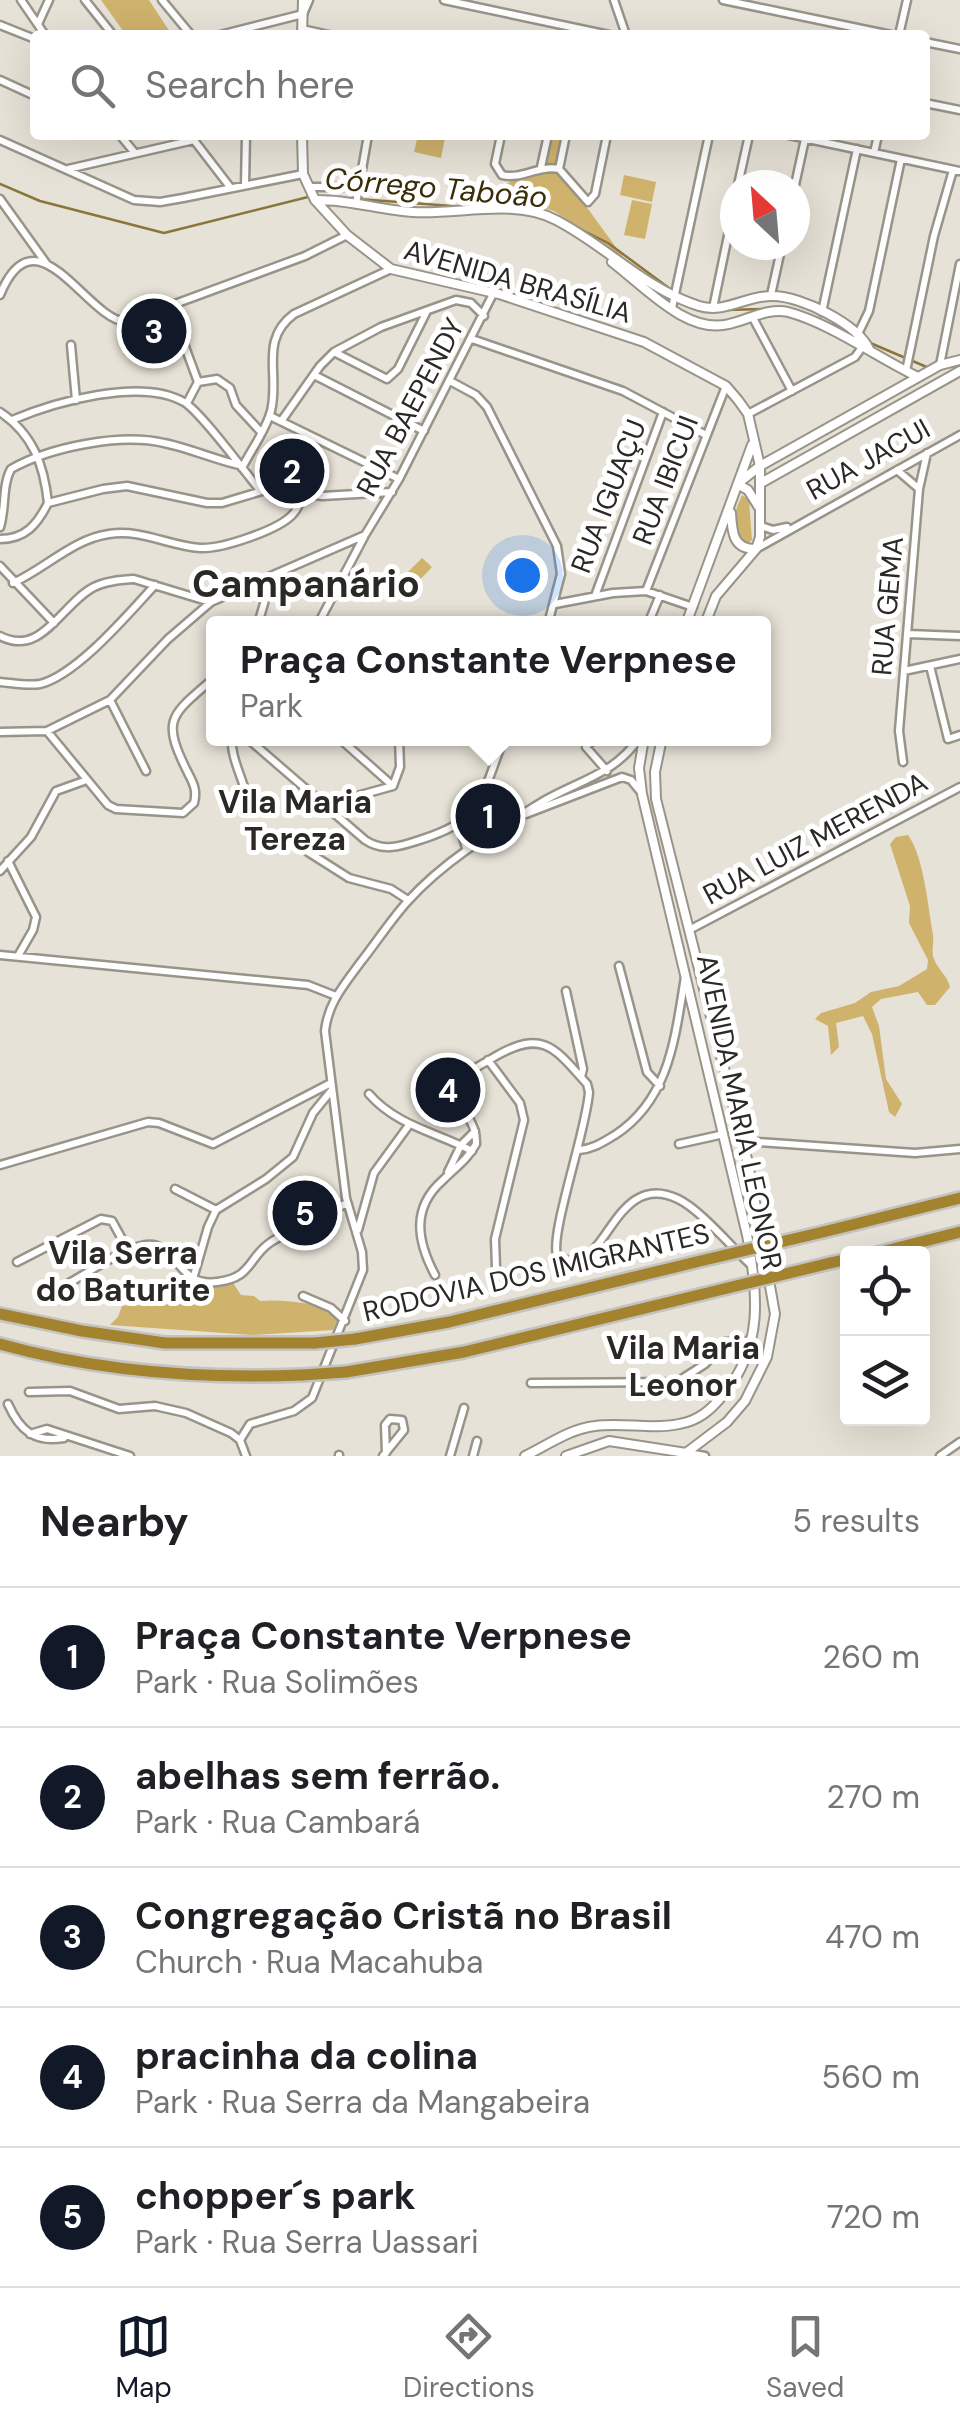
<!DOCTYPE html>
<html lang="en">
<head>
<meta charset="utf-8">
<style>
  :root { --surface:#fff; --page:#f2f2f2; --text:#202124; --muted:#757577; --line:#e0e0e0; --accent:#111827 }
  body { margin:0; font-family:"DM Sans",sans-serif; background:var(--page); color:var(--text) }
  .controls { position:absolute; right:30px; bottom:30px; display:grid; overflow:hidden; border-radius:10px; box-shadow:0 10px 40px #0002 }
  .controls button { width:90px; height:90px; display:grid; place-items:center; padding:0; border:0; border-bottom:2px solid var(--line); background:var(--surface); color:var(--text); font:50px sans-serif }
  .compass { position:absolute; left:720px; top:170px; width:90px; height:90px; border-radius:50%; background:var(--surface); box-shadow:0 10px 40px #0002; rotate:334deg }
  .you { position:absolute; left:522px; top:575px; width:35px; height:35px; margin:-25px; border:8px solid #fff; border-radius:50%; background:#1a73e8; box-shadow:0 0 0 15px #1a73e833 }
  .badge { display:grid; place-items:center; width:65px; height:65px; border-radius:50%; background:var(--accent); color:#fff; font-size:32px; font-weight:700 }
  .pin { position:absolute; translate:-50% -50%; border:5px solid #fff; box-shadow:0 2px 10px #0006 }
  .popup { position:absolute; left:206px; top:616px; width:565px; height:130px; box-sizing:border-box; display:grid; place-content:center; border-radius:10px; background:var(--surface); filter:drop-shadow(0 2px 8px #0005); font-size:32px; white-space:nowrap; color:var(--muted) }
  .popup b { font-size:38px; color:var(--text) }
  .popup::after { content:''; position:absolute; left:50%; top:100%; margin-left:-20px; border:20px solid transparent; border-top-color:var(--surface) }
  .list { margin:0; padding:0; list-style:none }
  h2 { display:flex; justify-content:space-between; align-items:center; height:130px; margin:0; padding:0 40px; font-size:42px }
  h2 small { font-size:32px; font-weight:400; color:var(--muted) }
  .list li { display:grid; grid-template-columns:65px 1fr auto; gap:30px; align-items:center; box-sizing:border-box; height:140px; padding:0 40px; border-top:2px solid var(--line) }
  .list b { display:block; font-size:38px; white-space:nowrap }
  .list p { margin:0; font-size:32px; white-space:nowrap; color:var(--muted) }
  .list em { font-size:32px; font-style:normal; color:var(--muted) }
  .icon { flex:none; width:55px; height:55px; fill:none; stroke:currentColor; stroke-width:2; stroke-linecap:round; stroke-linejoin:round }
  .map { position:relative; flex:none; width:960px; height:1456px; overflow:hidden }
  .search { position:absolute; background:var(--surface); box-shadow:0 10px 40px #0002; left:30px; right:30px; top:30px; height:110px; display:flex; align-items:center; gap:25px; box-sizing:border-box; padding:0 35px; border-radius:10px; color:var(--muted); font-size:38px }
  .sheet { height:830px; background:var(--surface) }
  nav { display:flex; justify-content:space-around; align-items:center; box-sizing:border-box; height:140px; border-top:2px solid var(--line); background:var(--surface); font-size:28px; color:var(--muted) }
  nav a { display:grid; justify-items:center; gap:5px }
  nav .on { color:var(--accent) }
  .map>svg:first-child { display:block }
  .green { fill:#cfb26c }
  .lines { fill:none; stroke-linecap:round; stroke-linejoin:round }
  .stream { stroke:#8c753b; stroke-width:2.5 }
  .minor-casing { stroke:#99948a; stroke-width:11 }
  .tertiary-casing { stroke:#99948a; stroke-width:12 }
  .motorway-casing { stroke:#c4c3c2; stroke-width:16 }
  .minor { stroke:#fff; stroke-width:6 }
  .tertiary { stroke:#fff; stroke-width:8 }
  .motorway { stroke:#a4832e; stroke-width:11 }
  .motorway-bridge-casing { stroke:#c4c3c2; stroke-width:16; stroke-linecap:butt }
  .motorway-bridge { stroke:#a4832e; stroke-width:11 }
  .labels { text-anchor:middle; stroke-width:10; stroke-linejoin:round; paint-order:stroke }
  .street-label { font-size:28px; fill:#2b2925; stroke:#fff }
  .water-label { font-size:30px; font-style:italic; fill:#3a2d08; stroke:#fff }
  .quarter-label { font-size:32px; font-weight:bold; fill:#2b2925; stroke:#fff }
  .district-label { font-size:38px; font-weight:bold; fill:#2b2925; stroke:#fff }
</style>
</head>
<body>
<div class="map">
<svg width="960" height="1456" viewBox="0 0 960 1456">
  <rect width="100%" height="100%" fill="#e7e2d7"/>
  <path class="green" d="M 101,0 L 149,0 L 172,35 L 126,35 Z
    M 418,135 L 445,138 L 441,158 L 414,152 Z
    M 550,135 L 564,135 L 559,169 L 623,257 L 554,211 L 541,207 L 495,203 L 506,184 L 541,167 Z
    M 624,175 L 656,182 L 652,202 L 620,195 Z
    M 632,200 L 652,204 L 645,239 L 624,235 Z
    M 742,495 L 749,500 L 752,540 L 746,545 C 727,532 734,513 742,495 Z
    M 422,558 L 432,567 L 414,586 L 403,577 Z
    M 488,792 L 512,804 L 479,834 L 473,835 L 468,823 L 475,820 Z
    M 908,835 C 924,857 928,907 933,935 C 934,943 931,952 934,959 C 938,970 947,975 950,987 L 935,1005 L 927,1005 L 918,992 L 881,999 L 872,1007 L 879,1026 L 886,1079 L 902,1104 L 895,1117 L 889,1112 L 872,1034 L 863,1016 L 836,1023 L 839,1047 L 831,1055 L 828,1026 L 815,1019 L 821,1013 L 855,1003 L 871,992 L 899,986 L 927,969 L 928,960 L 909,923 L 910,906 L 890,844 L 896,837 Z
    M 233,1283 L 241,1295 L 254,1296 L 260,1301 C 284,1299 310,1303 332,1310 L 338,1318 L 333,1330 L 252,1335 L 110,1325 L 118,1317 L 122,1306 L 155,1302 C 171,1279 206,1286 233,1283 Z"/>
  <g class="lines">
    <path class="stream" d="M 0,184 L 40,201 L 164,233 L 312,196
      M 344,198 L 466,207
      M 576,227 L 608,243 L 673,291
      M 725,310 L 767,309
      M 868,342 L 929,368"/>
    <g class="minor-casing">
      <path id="minor" d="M 21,0 L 45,35
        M 85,0 L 113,35
        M 162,0 L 191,35
        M 444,0 L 609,35
        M 614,0 L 626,35
        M 723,0 L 891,35
        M 38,24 L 49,0
        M 0,25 L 35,39
        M 302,29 L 329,35
        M 220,35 L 303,14 L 309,0
        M 899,35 L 907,0
        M 925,42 L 960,49
        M 0,80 L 35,96
        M 925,103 L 960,110
        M 120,135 L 134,152
        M 190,135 L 230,187
        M 501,135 L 495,164 L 502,175 C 521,180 538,165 559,169 L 588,202 L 595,194 L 607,135
        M 789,135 L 960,171
        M 0,140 L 134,200 L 160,202 L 183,198 L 303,174
        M 874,153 L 878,135
        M 541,167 L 548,135
        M 68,169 L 194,140
        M 559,169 L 566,135
        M 245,185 L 246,135
        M 738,185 L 749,135
        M 795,185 L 805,139
        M 309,187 L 358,187
        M 0,199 L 46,263
        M 356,204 L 368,135
        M 0,295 C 36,206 86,319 126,322 L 305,256 L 347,235
        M 771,295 L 782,245
        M 170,306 L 198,382
        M 672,308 L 709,135
        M 713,308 L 735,202
        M 822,312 L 857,149
        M 753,318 L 792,391
        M 857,336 L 869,311 L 901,159
        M 472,339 L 623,391 L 706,435
        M 71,345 L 76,400
        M 334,352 L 387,379 L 398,369 L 427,311
        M 940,365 L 960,264
        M 906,371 L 934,236 L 953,170
        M 316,376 L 424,431
        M 450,381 L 476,395 L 487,407 L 557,546 L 561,574 L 548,624
        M 187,403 L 198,382 L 217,379 L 230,388 L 236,405 L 260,431
        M 0,412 C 33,434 44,465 48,503 C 37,525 25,539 0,539
        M 748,414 L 855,357 L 865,343
        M 270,416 L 399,479
        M 12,420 C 55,402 141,377 184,402 C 201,412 244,471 259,489
        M 282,420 L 320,366 L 334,352 L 381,327 L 456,300 L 471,303 L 484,316
        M 242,468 C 251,450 266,430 271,411 C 280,374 259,340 294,314 L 391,269
        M 897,470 L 918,488
        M 48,503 L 103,489 L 127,486 L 207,503 L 222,503 L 272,488 L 322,496 L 392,492
        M 761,526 L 773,530 L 787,527
        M 0,527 C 6,508 2,485 11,469 C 50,447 120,433 164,443 C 189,448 213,459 239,465
        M 756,549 L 960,435
        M 0,566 L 54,623
        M 13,583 C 46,568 73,539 109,534 C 142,529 169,546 200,548 C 222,549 279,530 293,514 C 299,508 300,500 302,492
        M 646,591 L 726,386
        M 595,596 L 663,412
        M 555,604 L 613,593 L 646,591 L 693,607
        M 258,624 L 272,576
        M 318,624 L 364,537
        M 648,624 L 660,595
        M 908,634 L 960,636
        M 0,636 C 42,658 62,603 94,587 C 106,581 121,580 134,579 L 210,602
        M 930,666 L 948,739 L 960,735
        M 904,671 L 960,659
        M 0,682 C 12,683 29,686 40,684 C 77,675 129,613 155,585
        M 110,700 L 146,771
        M 47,731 L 108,805 L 116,809 L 183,813 L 194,803 C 197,791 194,784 188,773 C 161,719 170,716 213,679
        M 0,732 L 47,731 L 110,700 L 168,639 L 211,602 L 365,535 L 399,479 L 494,292
        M 232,738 C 230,758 245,782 248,802
        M 247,738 L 365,840 C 380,850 394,848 410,843 C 484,821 478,805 504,738
        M 339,738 L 393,786
        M 595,738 L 586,747 L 607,771
        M 903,762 L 899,731 L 919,489 L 927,453
        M 328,804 L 393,786 L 400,767 L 399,738
        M 526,814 L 622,777 L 631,780 L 640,791
        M 459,825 L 466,848
        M 308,852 L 349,878 L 391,889 L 408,900
        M 8,861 L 36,917 L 33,930 L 18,956
        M 0,871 L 31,837 L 56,791 L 84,781
        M 691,929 L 960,787
        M 0,955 L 308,985 L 336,996
        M 619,966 L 647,1072 L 660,1086
        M 566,991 L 583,1069 L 581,1077
        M 488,1060 L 520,1103 L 524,1120 L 495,1239 L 496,1267
        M 369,1094 C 397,1126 436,1132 472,1151
        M 461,1108 L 443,1096 L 440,1088 L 449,1077 L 463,1077
        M 743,1141 L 915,1153 L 960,1149
        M 679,1144 L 724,1134
        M 579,1150 C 593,1149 603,1142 615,1135 C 670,1099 675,1037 685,977
        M 0,1165 L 148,1122 L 159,1123 L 213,1144 L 331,1083
        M 448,1172 L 461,1145 L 475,1131
        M 175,1189 L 216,1210
        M 358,1230 L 374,1173 L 409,1125
        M 17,1262 L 101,1219 L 112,1221 L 128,1250
        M 435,1275 C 417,1241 411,1208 443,1180 C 455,1168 468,1159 476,1144 C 477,1115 453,1113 463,1077 C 473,1068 485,1063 496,1056 C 543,1029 555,1048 587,1084 L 589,1092 C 587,1128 550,1233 557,1255 C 605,1290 610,1166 678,1199 C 701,1210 732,1248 752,1266
        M 193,1279 L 208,1227 L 216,1210 L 266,1179 L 293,1157 L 313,1113 L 331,1091
        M 69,1283 C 88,1273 133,1241 153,1245 C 179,1250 180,1287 217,1282 C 253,1278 248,1257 271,1242 C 295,1227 322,1216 347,1203
        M 303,1296 L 331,1308 L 345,1321
        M 531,1383 L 677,1382 L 705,1364 L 725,1342 L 752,1341
        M 29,1392 L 70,1391 L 119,1409 L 155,1406 L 186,1413 L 231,1433 L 240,1440 L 246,1456
        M 8,1404 C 20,1431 35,1443 64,1438
        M 30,1434 L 47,1429 L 130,1456
        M 240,1440 L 250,1424 L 294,1411 L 312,1398 L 363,1270 L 362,1252 L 346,1198 L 325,1031 C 328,1003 344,985 360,963 C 376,943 390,921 407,902 C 444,861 491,833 537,805 C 573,782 614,776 639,738
        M 688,1453 L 705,1456
        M 339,1456 L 339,1455
        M 383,1456 L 404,1430 L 402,1420 L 390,1419 L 385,1425 L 386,1453
        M 450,1456 L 464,1408
        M 473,1456 L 477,1441
        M 940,1456 L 960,1442"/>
    </g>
    <g class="tertiary-casing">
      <path id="tertiary" d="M 302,35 L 303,0
        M 302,135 L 303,174 L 315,200 L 347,235 L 391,269 L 499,294 L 644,342 L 726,386 L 738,400 L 748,414 L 760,466 L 760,537 L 756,549 L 716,596 L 705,624
        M 315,200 C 348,199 380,210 413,212 C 458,215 515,198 556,220 C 605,245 645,289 699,306 C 725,314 747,295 773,296 C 801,296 857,324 869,349
        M 612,262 C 644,286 687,335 729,324 C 747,320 770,307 788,312 C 830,323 878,358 918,377
        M 741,481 L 760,466 L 940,365 L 960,360
        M 761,483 L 960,371
        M 739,485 L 748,490 L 758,506
        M 731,513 C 732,532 733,549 755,549
        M 686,624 L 752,445
        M 525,1456 C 548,1445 569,1429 595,1426 C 623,1422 652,1430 679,1424 C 698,1421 711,1410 723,1395 C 764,1347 758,1293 747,1235 L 642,794 L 639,768 L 644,738
        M 566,1456 L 609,1441 L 686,1453 L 727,1422 L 745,1401 L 767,1357 L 775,1314 L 748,1163 L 656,799 L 655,772 L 662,738"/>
    </g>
    <g class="motorway-casing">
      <path id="motorway" d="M 823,1232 L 960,1198
        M 873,1254 L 960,1232
        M 830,1263 L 848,1259
        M 0,1314 L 82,1331 L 165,1343 L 315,1343
        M 355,1339 L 449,1322 L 696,1262
        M 0,1344 C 99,1372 200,1379 303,1375
        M 346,1372 L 464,1352 L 703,1294"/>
    </g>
    <use href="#minor" class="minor"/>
    <use href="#tertiary" class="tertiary"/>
    <use href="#motorway" class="motorway"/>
    <g class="motorway-bridge-casing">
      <path id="motorway-bridge" d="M 696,1262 L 823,1232
        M 703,1294 L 830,1263
        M 315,1343 L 355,1339
        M 303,1375 L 346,1372"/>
    </g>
    <use href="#motorway-bridge" class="motorway-bridge"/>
  </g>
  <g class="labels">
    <g class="street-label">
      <text transform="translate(518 281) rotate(16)" y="10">AVENIDA BRASÍLIA</text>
      <text transform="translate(410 407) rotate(-62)" y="10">RUA BAEPENDY</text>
      <text transform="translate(868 459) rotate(-29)" y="10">RUA JACUI</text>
      <text transform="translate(665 480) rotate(-69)" y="10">RUA IBICUI</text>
      <text transform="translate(608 496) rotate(-69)" y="10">RUA IGUAÇU</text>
      <text transform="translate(887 606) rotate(-85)" y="10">RUA GEMA</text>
      <text transform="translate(815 838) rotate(-28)" y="10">RUA LUIZ MERENDA</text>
      <text transform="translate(740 1112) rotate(78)" y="10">AVENIDA MARIA LEONOR</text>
      <text transform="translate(536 1272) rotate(-13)" y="10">RODOVIA DOS IMIGRANTES</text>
    </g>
    <g class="water-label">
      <text transform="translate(436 188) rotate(5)" y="10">Córrego Taboão</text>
    </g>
    <g class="quarter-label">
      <text x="295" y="813">Vila Maria<tspan x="295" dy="37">Tereza</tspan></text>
      <text x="123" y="1264">Vila Serra<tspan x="123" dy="37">do Baturite</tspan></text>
      <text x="683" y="1359">Vila Maria<tspan x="683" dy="37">Leonor</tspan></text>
    </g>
    <g class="district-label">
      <text x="306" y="597">Campanário</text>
    </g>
  </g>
</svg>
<div class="controls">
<button><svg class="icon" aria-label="locate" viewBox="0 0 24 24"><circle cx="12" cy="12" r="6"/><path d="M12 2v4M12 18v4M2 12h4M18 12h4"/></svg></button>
<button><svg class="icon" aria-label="layers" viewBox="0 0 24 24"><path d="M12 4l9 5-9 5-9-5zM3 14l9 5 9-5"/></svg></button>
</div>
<svg class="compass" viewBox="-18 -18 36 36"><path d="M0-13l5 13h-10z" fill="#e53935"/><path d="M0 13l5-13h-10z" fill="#757577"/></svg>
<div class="you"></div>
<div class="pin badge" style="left:488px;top:816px">1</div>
<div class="popup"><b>Praça Constante Verpnese</b>Park</div>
<div class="pin badge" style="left:292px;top:471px">2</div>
<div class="pin badge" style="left:154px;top:331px">3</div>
<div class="pin badge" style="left:448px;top:1090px">4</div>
<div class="pin badge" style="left:305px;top:1213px">5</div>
<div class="search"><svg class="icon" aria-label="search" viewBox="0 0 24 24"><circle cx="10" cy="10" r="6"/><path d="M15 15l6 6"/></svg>Search here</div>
</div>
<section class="sheet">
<h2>Nearby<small>5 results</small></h2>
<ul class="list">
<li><span class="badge">1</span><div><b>Praça Constante Verpnese</b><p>Park · Rua Solimões</p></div><em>260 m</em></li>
<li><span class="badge">2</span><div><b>abelhas sem ferrão.</b><p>Park · Rua Cambará</p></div><em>270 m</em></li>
<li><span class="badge">3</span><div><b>Congregação Cristã no Brasil</b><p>Church · Rua Macahuba</p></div><em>470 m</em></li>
<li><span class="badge">4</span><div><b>pracinha da colina</b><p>Park · Rua Serra da Mangabeira</p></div><em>560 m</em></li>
<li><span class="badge">5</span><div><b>chopper´s park</b><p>Park · Rua Serra Uassari</p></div><em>720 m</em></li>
</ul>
</section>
<nav>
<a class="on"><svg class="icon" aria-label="map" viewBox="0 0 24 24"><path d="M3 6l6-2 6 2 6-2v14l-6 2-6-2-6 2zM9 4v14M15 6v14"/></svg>Map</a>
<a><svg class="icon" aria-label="directions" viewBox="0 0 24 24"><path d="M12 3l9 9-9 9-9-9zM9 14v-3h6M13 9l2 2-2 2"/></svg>Directions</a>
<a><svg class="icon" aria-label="saved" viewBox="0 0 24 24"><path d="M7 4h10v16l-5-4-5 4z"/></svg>Saved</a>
</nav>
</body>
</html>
